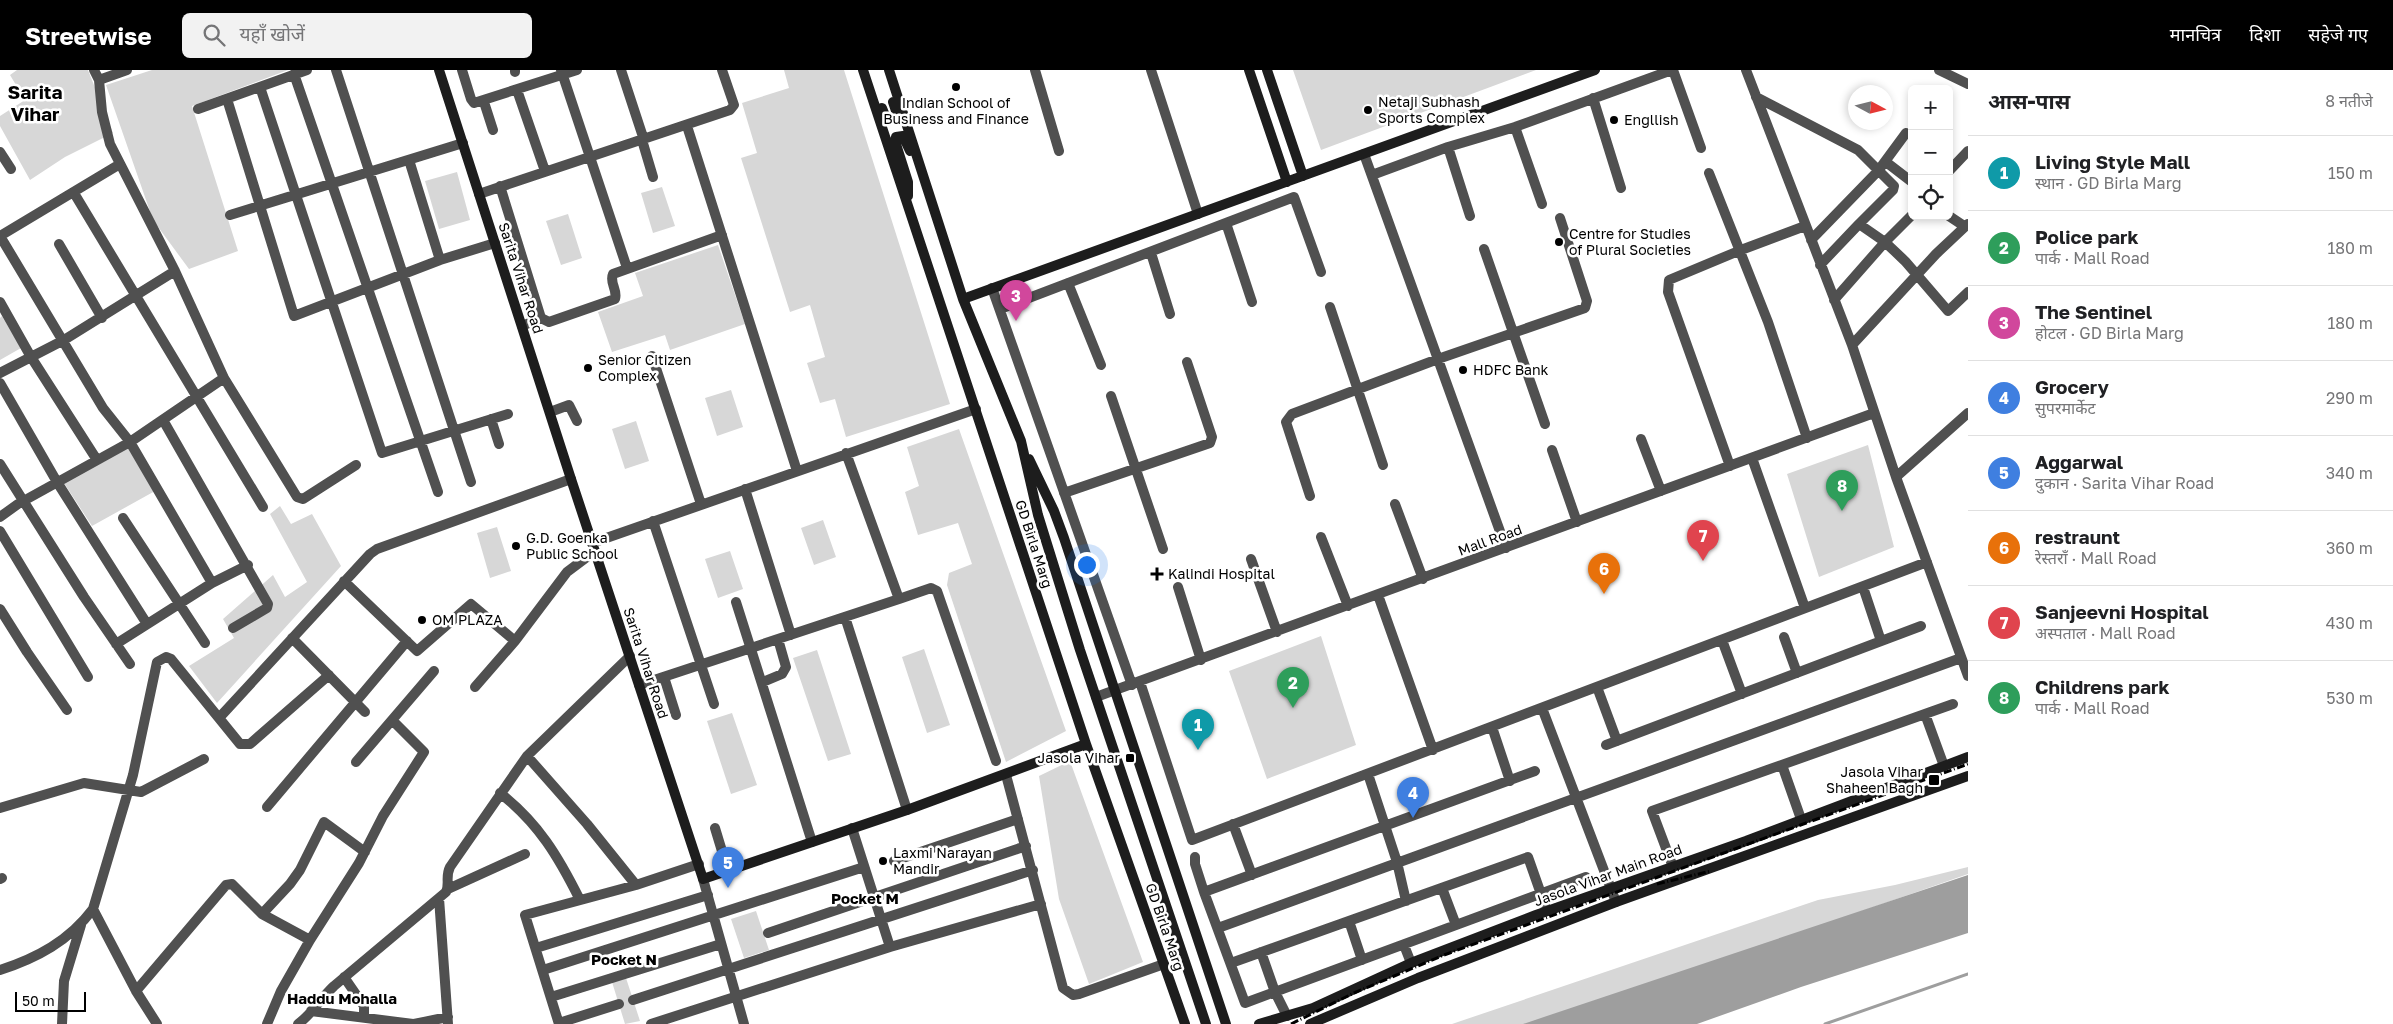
<!DOCTYPE html>
<html lang="hi">
<head>
<meta charset="utf-8">
<style>
  :root { --surface:#fff; --page:#f2f2f2; --text:#202124; --muted:#757577; --line:#e0e0e0; --accent:#000 }
  body { margin:0; font-family:"Golos Text","Noto Sans Devanagari",sans-serif; background:var(--page); color:var(--text) }
  .controls { position:absolute; right:15px; top:15px; display:grid; overflow:hidden; border-radius:8px; box-shadow:0 2px 8px #0003 }
  .controls button { width:45px; height:45px; display:grid; place-items:center; padding:0; border:0; border-bottom:1px solid var(--line); background:var(--surface); color:var(--text); font:25px sans-serif }
  .compass { position:absolute; left:1848px; top:15px; width:45px; height:45px; border-radius:50%; background:var(--surface); box-shadow:0 2px 8px #0003; rotate:97deg }
  .scale { position:absolute; left:15px; bottom:12px; width:71px; box-sizing:border-box; padding-left:5px; border:2px solid #000; border-top:0; font-size:14px; line-height:18px; white-space:nowrap; color:#000; -webkit-text-stroke:4px #fff; paint-order:stroke }
  .you { position:absolute; left:1086px; top:494px; width:18px; height:18px; margin:-12px; border:4px solid #fff; border-radius:50%; background:#1a73e8; box-shadow:0 0 0 8px #1a73e833 }
  .badge { display:grid; place-items:center; width:32px; height:32px; border-radius:50%; background:var(--accent); color:#fff; font-size:16px; font-weight:700 }
  .pin { position:absolute; translate:-50% -41px; filter:drop-shadow(0 1px 2px #0008) }
  .pin::after { content:''; position:absolute; top:26px; width:18px; height:15px; background:inherit; clip-path:polygon(0 0,100% 0,50% 100%) }
  .list { margin:0; padding:0; list-style:none }
  h2 { display:flex; justify-content:space-between; align-items:center; height:65px; margin:0; padding:0 20px; font-size:21px }
  h2 small { font-size:16px; font-weight:400; color:var(--muted) }
  .list li { display:grid; grid-template-columns:32px 1fr auto; gap:15px; align-items:center; box-sizing:border-box; height:75px; padding:0 20px; border-top:1px solid var(--line) }
  .list b { display:block; font-size:19px; white-space:nowrap }
  .list p { margin:0; font-size:16px; white-space:nowrap; color:var(--muted) }
  .list em { font-size:16px; font-style:normal; color:var(--muted) }
  .icon { flex:none; width:28px; height:28px; fill:none; stroke:currentColor; stroke-width:2; stroke-linecap:round; stroke-linejoin:round }
  .map { position:relative; flex:none; width:1968px; height:954px; overflow:hidden }
  header { display:flex; align-items:center; gap:30px; box-sizing:border-box; height:70px; padding:0 25px; background:var(--accent); color:#fff }
  header strong { font-size:24px }
  nav { display:flex; gap:28px; margin-inline-start:auto; font-size:18px }
  .search { width:350px; height:45px; background:var(--page); display:flex; align-items:center; gap:12px; box-sizing:border-box; padding:0 18px; border-radius:8px; color:var(--muted); font-size:19px }
  main { display:flex }
  aside { flex:1; background:var(--surface) }
  .map>svg:first-child { display:block }
  .green { fill:#d7d7d7 }
  .water { fill:#9e9e9e }
  .lines { fill:none; stroke-linecap:round; stroke-linejoin:round }
  .stream { stroke:#9e9e9e; stroke-width:3 }
  .street { stroke:#505050; stroke-width:10 }
  .secondary { stroke:#1d1d1d; stroke-width:10 }
  .rail { stroke:#000; stroke-width:3; stroke-dasharray:8 2.5 1 2.5; stroke-linecap:butt }
  .poi-dot { fill:#000; stroke:#fff; stroke-width:2 }
  .labels { text-anchor:middle; stroke-width:5; stroke-linejoin:round; paint-order:stroke }
  .poi-label { font-size:14px; fill:#000; stroke:#fff; text-anchor:start }
  .street-label { font-size:14px; fill:#000; stroke:#fff }
  .neighbourhood-label { font-size:15px; font-weight:bold; fill:#000; stroke:#fff }
  .district-label { font-size:19px; font-weight:bold; fill:#000; stroke:#fff }
</style>
</head>
<body>
<header>
<strong>Streetwise</strong>
<div class="search"><svg class="icon" aria-label="search" viewBox="0 0 24 24"><circle cx="10" cy="10" r="6"/><path d="M15 15l6 6"/></svg>यहाँ खोजें</div>
<nav><a>मानचित्र</a><a>दिशा</a><a>सहेजे गए</a></nav>
</header>
<main>
<div class="map">
<svg width="1968" height="954" viewBox="0 0 1968 954">
  <rect width="100%" height="100%" fill="#fff"/>
  <path class="green" d="M 17,0 L 88,0 L 113,63 L 65,87 L 30,110 L 0,56 L 0,46 L 25,30 L 10,5 Z
    M 152,0 L 288,0 L 192,36 L 238,181 L 189,199 L 153,150 L 106,15 Z
    M 784,0 L 844,0 L 950,334 L 846,367 L 835,329 L 820,333 L 807,293 L 825,287 L 810,235 L 790,242 L 741,88 L 757,83 L 742,33 L 789,18 Z
    M 1293,0 L 1536,0 L 1321,80 Z
    M 457,102 L 470,150 L 439,159 L 425,111 Z
    M 662,117 L 675,156 L 653,163 L 641,123 Z
    M 568,144 L 582,188 L 561,195 L 546,151 Z
    M 718,175 L 745,254 L 670,280 L 665,265 L 612,282 L 598,242 L 643,226 L 635,203 Z
    M 2,246 L 21,278 L 0,290 L 0,248 Z
    M 731,320 L 743,357 L 717,366 L 705,328 Z
    M 636,351 L 649,391 L 625,399 L 612,359 Z
    M 959,359 L 1066,661 L 1006,692 L 947,515 L 949,503 L 972,494 L 958,453 L 918,465 L 905,422 L 919,416 L 907,377 Z
    M 1868,375 L 1894,477 L 1819,507 L 1787,404 Z
    M 129,376 L 155,421 L 92,456 L 64,413 Z
    M 280,436 L 291,454 L 312,444 L 341,496 L 217,633 L 189,596 L 234,568 L 223,549 L 273,505 L 285,527 L 307,512 L 270,444 Z
    M 823,450 L 836,487 L 814,495 L 801,458 Z
    M 497,457 L 511,501 L 490,508 L 477,463 Z
    M 730,481 L 743,519 L 718,528 L 705,489 Z
    M 1321,566 L 1356,675 L 1267,709 L 1229,601 Z
    M 924,579 L 950,655 L 927,663 L 902,587 Z
    M 817,580 L 851,684 L 828,691 L 793,588 Z
    M 732,643 L 757,715 L 731,724 L 707,651 Z
    M 1070,691 L 1143,892 L 1089,914 L 1059,829 L 1039,706 Z
    M 1968,797 L 1968,804 L 1745,882 L 1567,954 L 1452,954 L 1818,830 L 1895,815 Z
    M 756,841 L 769,880 L 744,888 L 731,849 Z
    M 626,908 L 640,951 L 625,954 L 612,912 Z"/>
  <path class="water" d="M 1968,805 L 1968,863 L 1801,917 L 1697,954 L 1523,954 Z"/>
  <g class="lines">
    <path class="stream" d="M 1825,954 L 1968,904"/>
    <path class="street" d="M 94,0 L 99,10 L 102,42 L 110,74 L 175,201 L 224,308 L 297,427 L 303,429 L 356,395
      M 336,0 L 471,412
      M 462,0 L 471,29 L 474,33 L 577,0
      M 515,0 L 515,2
      M 561,0 L 627,198
      M 621,0 L 644,70
      M 1035,0 L 1059,81
      M 1151,0 L 1198,144
      M 1673,0 L 1701,78
      M 1746,0 L 1852,275 L 1896,407 L 1968,606
      M 1939,0 L 1968,14
      M 294,4 L 438,422
      M 99,10 L 127,0
      M 260,17 L 382,383 L 508,344
      M 517,20 L 545,101
      M 1756,27 L 1858,80 L 1894,116 L 1893,120 L 1859,154 L 1885,172 L 1912,145
      M 1593,28 L 1621,118
      M 227,29 L 294,246 L 440,190 L 495,173
      M 484,32 L 493,60
      M 198,39 L 307,0
      M 687,56 L 797,401
      M 1515,57 L 1542,134
      M 642,70 L 653,107
      M 1448,77 L 1470,146
      M 0,82 L 11,99
      M 1364,84 L 1506,478
      M 409,90 L 440,190
      M 1886,92 L 1912,112
      M 1949,101 L 1968,81
      M 1709,103 L 1768,252 L 1807,368
      M 1372,105 L 1448,77 L 1515,57 L 1672,0
      M 500,116 L 541,248 L 549,252 L 615,229 C 618,220 609,213 613,204 L 722,165
      M 74,123 L 263,437
      M 479,124 L 730,40 L 734,35 L 722,0
      M 230,145 L 463,73
      M 1949,146 L 1964,156
      M 1226,153 L 1252,232
      M 0,166 L 103,338 L 130,372 L 212,513
      M 0,166 L 120,94
      M 1811,170 L 1878,101 L 1906,63
      M 59,174 L 102,248
      M 1484,179 L 1545,354
      M 1151,183 L 1170,244
      M 1820,195 L 1859,154
      M 1068,213 L 1101,295
      M 992,218 L 1132,615
      M 1834,230 L 1885,172 L 1905,191 L 1948,241 L 1968,222
      M 0,232 L 31,287 L 97,390
      M 1330,237 L 1383,395
      M 1000,239 L 1294,127 L 1321,202
      M 522,256 L 541,248
      M 1852,275 L 1936,184 L 1968,154
      M 652,286 L 701,434
      M 0,303 L 64,270 L 175,201
      M 0,313 L 57,412 L 147,554
      M 1111,326 L 1163,479
      M 550,342 L 569,335 L 577,351
      M 491,349 L 499,374
      M 163,350 L 268,534 L 267,538 L 233,558
      M 1641,369 L 1661,421
      M 1552,380 L 1577,452
      M 846,383 L 899,529 L 931,518 L 937,521 L 996,691
      M 1752,388 L 1805,538
      M 0,394 L 84,527 L 130,594
      M 1730,396 L 1668,222 L 1669,210 L 1741,180 L 1805,156
      M 1896,407 L 1968,343
      M 745,419 L 791,565
      M 1064,423 L 1210,373 L 1212,367 L 1187,292
      M 1310,426 L 1286,352 L 1292,344 L 1438,289 L 1585,238 L 1587,231 L 1560,148
      M 1395,434 L 1423,509
      M 0,447 L 18,434 L 130,372 L 224,308
      M 123,448 L 205,573
      M 653,451 L 714,634
      M 0,461 L 88,607
      M 1321,467 L 1348,536
      M 592,473 L 976,339
      M 1251,489 L 1277,562
      M 344,511 L 417,581 L 471,534 L 515,571
      M 1178,517 L 1201,590
      M 1863,517 L 1881,571
      M 1378,525 L 1433,680
      M 736,532 L 812,772
      M 0,539 L 27,582 L 67,640
      M 845,547 L 907,740
      M 1784,567 L 1797,603
      M 292,568 L 365,642
      M 1722,570 L 1742,624
      M 116,574 L 212,513 L 248,495
      M 664,607 L 676,645
      M 763,612 L 782,604 L 786,597 L 778,569
      M 1140,612 L 1192,770 L 1927,492
      M 639,615 L 899,529
      M 475,617 L 515,571 L 567,502 L 595,481
      M 1597,617 L 1617,671
      M 1096,627 L 1874,343
      M 1542,638 L 1616,832
      M 1925,644 L 1944,696
      M 219,648 L 370,484 L 377,479 L 571,409
      M 1492,657 L 1510,711
      M 1606,675 L 1921,556
      M 527,686 L 587,754 L 636,815
      M 356,692 L 434,601
      M 1782,695 L 1801,749
      M 1368,704 L 1397,792 L 1406,831
      M 1006,705 L 1063,918 L 1073,925 L 1079,924 L 1164,894
      M 500,723 C 539,754 558,786 580,830
      M 267,737 L 407,571
      M 0,738 L 84,713 L 141,722 L 204,689
      M 1233,754 L 1252,805
      M 715,758 L 728,801
      M 852,758 L 890,877
      M 1195,787 L 1195,794 L 1204,822 L 1245,933 L 1586,807
      M 894,791 L 1018,749
      M 1673,797 L 1652,741 L 1953,634
      M 0,809 L 2,808
      M 703,809 L 744,954
      M 1442,818 L 1456,855
      M 448,819 L 525,784
      M 1204,822 L 1535,701
      M 439,828 L 448,954
      M 93,839 L 136,921 L 157,954
      M 1349,851 L 1362,890
      M 1218,858 L 1961,588
      M 768,863 L 1026,776
      M 310,870 L 262,844 L 290,814 L 300,800 L 324,752 L 365,782
      M 1404,875 L 1411,893
      M 536,878 L 708,825
      M 1261,882 L 1275,922 L 1287,946
      M 1231,893 L 1528,787 L 1547,841
      M 0,900 C 37,888 69,871 93,839 L 133,705 L 157,592 L 166,587 L 171,589 L 240,674 L 250,674 L 329,605
      M 543,900 L 864,797
      M 344,907 L 364,936 L 364,948
      M 136,921 L 226,815 L 232,814 L 262,844
      M 551,927 L 721,874
      M 633,930 L 1033,800
      M 311,941 L 413,954
      M 559,953 L 619,934
      M 62,954 L 64,911 L 81,855
      M 267,954 L 281,921 L 310,870 L 359,793 L 383,746 L 424,682 L 392,650
      M 298,954 C 312,944 321,928 334,916 L 446,822 C 450,814 445,807 450,797 L 527,686 L 630,586
      M 414,954 L 448,947
      M 559,954 L 525,845 L 636,815 L 699,794
      M 651,954 L 890,877 L 1041,834"/>
    <path class="secondary" d="M 439,0 L 571,409 L 703,809 L 907,740 L 1086,674
      M 863,0 L 1086,674 L 1185,954
      M 889,0 L 963,229 L 1021,371 L 1038,445 L 1080,580 L 1206,954
      M 1249,0 L 1287,112
      M 1267,0 L 1303,106
      M 882,38 L 886,48 L 893,50 L 897,44 L 893,32
      M 908,126 L 908,112 L 895,71 L 896,67 L 903,66 L 910,81
      M 963,229 L 1595,0
      M 1029,389 L 1054,441 L 1064,468 L 1226,954
      M 1259,954 L 1313,938 L 1411,893 L 1536,845 L 1746,771 L 1968,687
      M 1310,954 L 1418,908 L 1616,832 L 1968,706"/>
    <path class="rail" d="M 1657,814 L 1711,801
      M 1291,954 L 1354,923 L 1444,885 L 1968,694"/>
  </g>
  <g class="poi-dot">
    <circle cx="956" cy="17" r="5"/>
    <circle cx="1368" cy="40" r="5"/>
    <circle cx="1614" cy="50" r="5"/>
    <circle cx="1559" cy="172" r="5"/>
    <circle cx="588" cy="298" r="5"/>
    <circle cx="1463" cy="300" r="5"/>
    <circle cx="516" cy="476" r="5"/>
    <path d="M1154.5 496.5h5v5h5v5h-5v5h-5v-5h-5v-5h5z"/>
    <circle cx="422" cy="550" r="5"/>
    <rect x="1125" y="683" width="10" height="10" rx="2.5"/>
    <rect x="1928" y="704" width="12" height="12" rx="2.5"/>
    <circle cx="883" cy="791" r="5"/>
  </g>
  <g class="labels">
    <g class="poi-label">
      <text x="1378" y="37">Netaji Subhash<tspan x="1378" dy="16">Sports Complex</tspan></text>
      <text x="956" y="38" text-anchor="middle">Indian School of<tspan x="956" dy="16">Business and Finance</tspan></text>
      <text x="1624" y="55">Engllish</text>
      <text x="1569" y="169">Centre for Studies<tspan x="1569" dy="16">of Plural Societies</tspan></text>
      <text x="598" y="295">Senior Citizen<tspan x="598" dy="16">Complex</tspan></text>
      <text x="1473" y="305">HDFC Bank</text>
      <text x="526" y="473">G.D. Goenka<tspan x="526" dy="16">Public School</tspan></text>
      <text x="1168" y="509">Kalindi Hospital</text>
      <text x="432" y="555">OM PLAZA</text>
      <text x="1120" y="693" text-anchor="end">Jasola Vihar</text>
      <text x="1923" y="707" text-anchor="end">Jasola Vihar<tspan x="1923" dy="16">Shaheen Bagh</tspan></text>
      <text x="893" y="788">Laxmi Narayan<tspan x="893" dy="16">Mandir</tspan></text>
    </g>
    <g class="street-label">
      <text transform="translate(521 208) rotate(72)" y="5">Sarita Vihar Road</text>
      <text transform="translate(1490 470) rotate(-20)" y="5">Mall Road</text>
      <text transform="translate(1034 474) rotate(72)" y="5">GD Birla Marg</text>
      <text transform="translate(646 593) rotate(72)" y="5">Sarita Vihar Road</text>
      <text transform="translate(1608 805) rotate(-20)" y="5">Jasola Vihar Main Road</text>
      <text transform="translate(1165 857) rotate(71)" y="5">GD Birla Marg</text>
    </g>
    <g class="neighbourhood-label">
      <text x="865" y="834">Pocket M</text>
      <text x="624" y="895">Pocket N</text>
      <text x="342" y="934">Haddu Mohalla</text>
    </g>
    <g class="district-label">
      <text x="35" y="29">Sarita<tspan x="35" dy="22">Vihar</tspan></text>
    </g>
  </g>
</svg>
<div class="controls">
<button>+</button>
<button>−</button>
<button><svg class="icon" aria-label="locate" viewBox="0 0 24 24"><circle cx="12" cy="12" r="6"/><path d="M12 2v4M12 18v4M2 12h4M18 12h4"/></svg></button>
</div>
<svg class="compass" viewBox="-18 -18 36 36"><path d="M0-13l5 13h-10z" fill="#e53935"/><path d="M0 13l5-13h-10z" fill="#757577"/></svg>
<div class="scale">50 m</div>
<div class="you"></div>
<div class="pin badge" style="left:1198px;top:680px;background:#0f9aa8">1</div>
<div class="pin badge" style="left:1293px;top:638px;background:#2e9e5b">2</div>
<div class="pin badge" style="left:1016px;top:251px;background:#d1479c">3</div>
<div class="pin badge" style="left:1413px;top:748px;background:#3f7fe0">4</div>
<div class="pin badge" style="left:728px;top:818px;background:#3f7fe0">5</div>
<div class="pin badge" style="left:1604px;top:524px;background:#e8710a">6</div>
<div class="pin badge" style="left:1703px;top:491px;background:#e0444e">7</div>
<div class="pin badge" style="left:1842px;top:441px;background:#2e9e5b">8</div>
</div>
<aside>
<h2>आस-पास<small>8 नतीजे</small></h2>
<ul class="list">
<li><span class="badge" style="background:#0f9aa8">1</span><div><b>Living Style Mall</b><p>स्थान · GD Birla Marg</p></div><em>150 m</em></li>
<li><span class="badge" style="background:#2e9e5b">2</span><div><b>Police park</b><p>पार्क · Mall Road</p></div><em>180 m</em></li>
<li><span class="badge" style="background:#d1479c">3</span><div><b>The Sentinel</b><p>होटल · GD Birla Marg</p></div><em>180 m</em></li>
<li><span class="badge" style="background:#3f7fe0">4</span><div><b>Grocery</b><p>सुपरमार्केट</p></div><em>290 m</em></li>
<li><span class="badge" style="background:#3f7fe0">5</span><div><b>Aggarwal</b><p>दुकान · Sarita Vihar Road</p></div><em>340 m</em></li>
<li><span class="badge" style="background:#e8710a">6</span><div><b>restraunt</b><p>रेस्तराँ · Mall Road</p></div><em>360 m</em></li>
<li><span class="badge" style="background:#e0444e">7</span><div><b>Sanjeevni Hospital</b><p>अस्पताल · Mall Road</p></div><em>430 m</em></li>
<li><span class="badge" style="background:#2e9e5b">8</span><div><b>Childrens park</b><p>पार्क · Mall Road</p></div><em>530 m</em></li>
</ul>
</aside>
</main>
</body>
</html>
